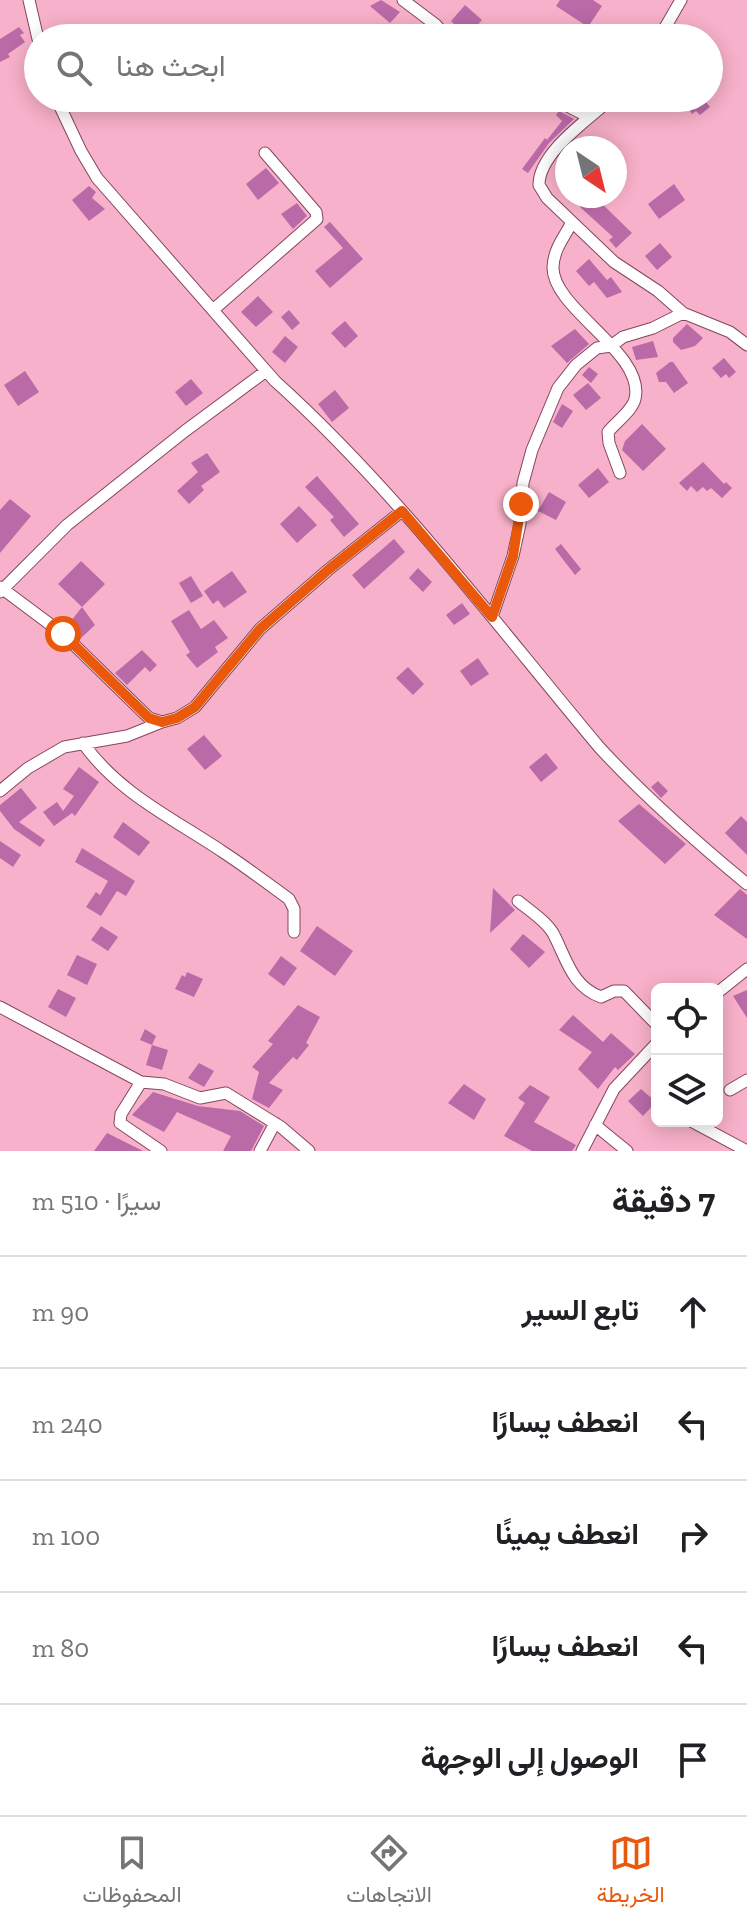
<!DOCTYPE html>
<html lang="ar">
<head>
<meta charset="utf-8">
<style>
  :root { --surface:#fff; --page:#f6f6f6; --text:#202124; --muted:#757577; --line:#e0e0e0; --accent:#ea580c }
  body { margin:0; font-family:"Zilla Slab",Vazirmatn,serif; background:var(--page); color:var(--text); direction:rtl }
  .controls { position:absolute; right:24px; bottom:24px; display:grid; overflow:hidden; border-radius:12px; box-shadow:0 4px 20px #0003 }
  .controls button { width:72px; height:72px; display:grid; place-items:center; padding:0; border:0; border-bottom:2px solid var(--line); background:var(--surface); color:var(--text); font:40px sans-serif }
  .compass { position:absolute; left:555px; top:136px; width:72px; height:72px; border-radius:50%; background:var(--surface); box-shadow:0 4px 20px #0003; rotate:145deg }
  .stop { position:absolute; width:24px; height:24px; margin:-18px; border:6px solid #ea580c; border-radius:50%; background:#fff }
  .stop.end { background:#ea580c; border-color:#fff; box-shadow:0 2px 8px #0008 }
  .list { margin:0; padding:0; list-style:none }
  h2 { display:flex; justify-content:space-between; align-items:center; height:104px; margin:0; padding:0 32px; font-size:34px }
  h2 small { font-size:26px; font-weight:400; color:var(--muted) }
  .list li { display:grid; grid-template-columns:52px 1fr auto; gap:24px; align-items:center; box-sizing:border-box; height:112px; padding:0 32px; border-top:2px solid var(--line) }
  .list b { display:block; font-size:30px; white-space:nowrap }
  .list em { font-size:26px; font-style:normal; color:var(--muted) }
  .icon { flex:none; width:44px; height:44px; fill:none; stroke:currentColor; stroke-width:2; stroke-linecap:round; stroke-linejoin:round }
  .map { position:relative; flex:none; width:747px; height:1151px; overflow:hidden; direction:ltr }
  .search { position:absolute; background:var(--surface); box-shadow:0 4px 20px #0003; left:24px; right:24px; top:24px; height:88px; display:flex; align-items:center; gap:20px; box-sizing:border-box; padding:0 28px; border-radius:44px; color:var(--muted); font-size:30px }
  .sheet { height:664px; background:var(--surface) }
  nav { display:flex; justify-content:space-around; align-items:center; box-sizing:border-box; height:112px; border-top:2px solid var(--line); background:var(--surface); font-size:22px; color:var(--muted) }
  nav a { display:grid; justify-items:center; gap:4px }
  nav .on { color:var(--accent) }
  .map>svg:first-child { display:block }
  .building { fill:#ba6aa7 }
  .lines { fill:none; stroke-linecap:round; stroke-linejoin:round }
  .minor-casing { stroke:#84465e; stroke-width:13 }
  .minor { stroke:#fff; stroke-width:11 }
  .route { stroke:#ea580c; stroke-width:10 }
</style>
</head>
<body>
<div class="map">
<svg width="747" height="1151" viewBox="0 0 747 1151">
  <rect width="100%" height="100%" fill="#f8b1ca"/>
  <path class="building" d="M 381,0 L 400,12 L 390,23 L 370,6 Z
    M 560,0 L 593,0 L 602,6 L 588,27 L 556,6 Z
    M 465,5 L 482,20 L 466,38 L 452,27 L 454,24 L 451,21 Z
    M 19,27 L 24,33 L 20,35 L 25,42 L 8,54 L 10,57 L 0,62 L 0,39 Z
    M 683,98 L 703,98 L 710,107 L 700,115 L 696,111 L 692,114 Z
    M 559,111 L 574,119 L 549,143 L 528,173 L 522,169 L 545,138 L 547,140 L 562,121 L 556,115 Z
    M 266,168 L 279,183 L 258,200 L 246,184 Z
    M 674,184 L 685,200 L 659,219 L 648,204 Z
    M 89,186 L 96,192 L 92,198 L 105,209 L 89,221 L 72,200 Z
    M 588,196 L 594,196 L 632,233 L 616,248 L 609,240 L 613,237 L 580,207 Z
    M 297,203 L 307,216 L 293,229 L 281,214 Z
    M 330,222 L 363,259 L 330,288 L 315,271 L 343,248 L 324,227 Z
    M 660,243 L 672,257 L 657,270 L 645,256 Z
    M 589,259 L 607,280 L 611,277 L 622,292 L 607,298 L 594,282 L 589,286 L 576,271 Z
    M 258,296 L 273,312 L 256,327 L 241,312 Z
    M 289,310 L 300,323 L 292,330 L 281,317 Z
    M 345,321 L 358,336 L 345,348 L 331,333 Z
    M 687,324 L 703,338 L 695,346 L 681,350 L 673,342 L 673,338 Z
    M 575,329 L 589,344 L 567,363 L 551,346 Z
    M 285,336 L 298,347 L 285,363 L 272,352 Z
    M 653,341 L 658,357 L 636,360 L 632,347 Z
    M 724,358 L 736,372 L 729,378 L 726,374 L 721,378 L 712,368 Z
    M 670,362 L 673,362 L 688,383 L 674,393 L 666,382 L 659,382 L 656,373 Z
    M 589,367 L 598,374 L 591,383 L 582,375 Z
    M 25,371 L 39,392 L 18,406 L 4,385 Z
    M 191,379 L 203,393 L 186,406 L 175,392 Z
    M 588,383 L 601,398 L 586,410 L 573,395 Z
    M 335,390 L 349,408 L 332,422 L 318,404 Z
    M 562,404 L 573,411 L 562,428 L 553,422 Z
    M 642,424 L 666,449 L 643,471 L 622,450 L 625,441 Z
    M 207,453 L 220,472 L 201,486 L 204,490 L 189,504 L 177,491 L 198,472 L 191,463 Z
    M 703,462 L 724,484 L 726,482 L 732,488 L 722,498 L 711,488 L 707,491 L 703,487 L 697,492 L 691,486 L 687,491 L 679,483 Z
    M 598,468 L 609,482 L 589,498 L 578,485 Z
    M 317,476 L 359,524 L 344,537 L 330,520 L 334,517 L 305,487 Z
    M 549,492 L 566,502 L 556,520 L 538,511 Z
    M 10,499 L 31,516 L 0,553 L 0,510 Z
    M 299,506 L 317,525 L 297,543 L 280,524 Z
    M 394,539 L 405,552 L 364,589 L 352,575 Z
    M 561,544 L 581,569 L 575,575 L 555,549 Z
    M 81,561 L 105,584 L 82,607 L 58,584 Z
    M 418,568 L 432,582 L 423,592 L 409,578 Z
    M 232,571 L 247,592 L 224,608 L 218,600 L 213,604 L 204,591 Z
    M 191,576 L 203,596 L 191,603 L 179,583 Z
    M 462,603 L 470,614 L 454,625 L 446,615 Z
    M 82,607 L 95,625 L 80,639 L 67,626 Z
    M 189,610 L 201,629 L 214,620 L 228,638 L 215,647 L 218,652 L 197,668 L 186,655 L 190,652 L 171,621 Z
    M 142,650 L 157,665 L 150,672 L 145,667 L 127,685 L 115,673 Z
    M 478,658 L 489,674 L 471,686 L 460,671 Z
    M 408,667 L 424,684 L 413,695 L 396,678 Z
    M 204,735 L 222,756 L 205,770 L 187,749 Z
    M 546,753 L 558,768 L 541,782 L 529,767 Z
    M 79,767 L 99,782 L 75,816 L 72,813 L 54,826 L 43,812 L 57,802 L 63,811 L 74,796 L 63,789 Z
    M 658,781 L 668,791 L 661,798 L 651,787 Z
    M 21,788 L 37,808 L 19,822 L 45,840 L 40,847 L 14,829 L 0,811 L 0,805 Z
    M 639,804 L 686,844 L 665,864 L 618,821 Z
    M 741,816 L 747,822 L 747,855 L 725,833 Z
    M 123,822 L 150,842 L 139,856 L 113,837 Z
    M 0,841 L 21,855 L 13,867 L 0,858 Z
    M 82,848 L 135,881 L 126,896 L 117,891 L 101,916 L 86,907 L 96,892 L 100,895 L 108,881 L 75,862 Z
    M 493,888 L 515,910 L 490,933 Z
    M 740,889 L 747,895 L 747,939 L 714,915 Z
    M 101,926 L 118,937 L 108,951 L 91,940 Z
    M 317,926 L 353,951 L 335,976 L 300,951 Z
    M 523,934 L 545,952 L 529,968 L 510,949 Z
    M 77,955 L 97,964 L 87,985 L 67,975 Z
    M 281,956 L 297,968 L 284,986 L 268,974 Z
    M 187,972 L 203,979 L 194,997 L 175,989 L 182,975 L 185,977 Z
    M 58,989 L 76,998 L 66,1017 L 48,1007 Z
    M 747,990 L 747,1018 L 733,996 Z
    M 298,1005 L 320,1017 L 306,1043 L 309,1045 L 297,1060 L 293,1057 L 269,1083 L 283,1090 L 269,1108 L 252,1099 L 259,1072 L 252,1067 L 273,1044 L 268,1041 Z
    M 573,1015 L 603,1042 L 611,1033 L 635,1054 L 618,1070 L 615,1067 L 598,1089 L 578,1069 L 592,1052 L 559,1030 Z
    M 145,1029 L 156,1036 L 152,1045 L 140,1040 Z
    M 152,1045 L 168,1050 L 162,1070 L 146,1065 Z
    M 199,1063 L 214,1071 L 204,1087 L 188,1078 Z
    M 464,1084 L 486,1099 L 474,1120 L 448,1103 Z
    M 530,1085 L 550,1097 L 534,1122 L 576,1145 L 572,1151 L 532,1151 L 504,1136 L 525,1103 L 518,1098 Z
    M 641,1089 L 656,1102 L 643,1116 L 628,1101 Z
    M 153,1092 L 198,1106 L 240,1111 L 264,1126 L 251,1151 L 223,1151 L 231,1136 L 177,1112 L 164,1132 L 132,1115 Z
    M 107,1133 L 143,1151 L 94,1151 Z"/>
  <g class="lines">
    <g class="minor-casing">
      <path id="minor" d="M 29,0 L 38,39
        M 403,0 L 436,25 L 447,38
        M 659,38 L 681,0
        M 56,98 L 81,151 L 97,178 L 275,381 C 396,490 495,623 599,747 C 645,797 695,841 747,884
        M 552,98 L 589,117
        M 612,98 C 589,119 539,152 539,185 L 547,198 L 614,262 L 658,291 L 683,313 L 730,332 L 747,345
        M 572,222 C 564,238 554,248 553,267 C 552,309 646,353 635,399 C 632,411 616,422 608,432 L 609,443 L 620,473
        M 213,310 L 317,219 L 316,212 L 265,153
        M 0,587 L 63,634 L 149,718 L 162,722 L 177,718 L 195,707 L 260,629 L 328,570 L 402,511
        M 0,592 L 67,525 L 185,431 L 266,371
        M 492,617 L 513,556 L 520,524 L 523,483 L 532,450 L 558,388 L 576,365 L 597,348 L 611,346 L 623,337 L 653,328 L 683,313
        M 83,743 C 118,793 174,819 223,852 C 246,867 267,883 289,899 L 294,909 L 294,932
        M 0,791 L 28,768 L 64,747 L 127,736 L 162,722
        M 518,901 C 530,911 549,923 555,937 C 567,961 573,987 601,997 L 614,991 L 624,991 L 657,1025
        M 717,993 L 747,969
        M 0,1007 L 141,1082 L 164,1084 L 200,1098 L 226,1093 L 281,1127 L 309,1151
        M 141,1082 L 121,1114 L 120,1123 L 161,1151
        M 730,1090 L 747,1080
        M 691,1121 L 747,1151
        M 595,1125 L 627,1151
        M 260,1151 L 275,1123
        M 582,1151 L 614,1089 L 657,1043"/>
    </g>
    <use href="#minor" class="minor"/>
  </g>
  <g class="lines">
    <path class="route" d="M 63,634 L 149,718 L 162,722 L 177,718 L 195,707 L 260,629 L 328,570 L 402,511 L 492,617 L 513,556 L 521,504"/>
  </g>
</svg>
<div class="controls">
<button><svg class="icon" aria-label="locate" viewBox="0 0 24 24"><circle cx="12" cy="12" r="6"/><path d="M12 2v4M12 18v4M2 12h4M18 12h4"/></svg></button>
<button><svg class="icon" aria-label="layers" viewBox="0 0 24 24"><path d="M12 4l9 5-9 5-9-5zM3 14l9 5 9-5"/></svg></button>
</div>
<svg class="compass" viewBox="-18 -18 36 36"><path d="M0-13l5 13h-10z" fill="#e53935"/><path d="M0 13l5-13h-10z" fill="#757577"/></svg>
<div class="stop" style="left:63px;top:634px"></div>
<div class="stop end" style="left:521px;top:504px"></div>
<div class="search"><svg class="icon" aria-label="search" viewBox="0 0 24 24"><circle cx="10" cy="10" r="6"/><path d="M15 15l6 6"/></svg>ابحث هنا</div>
</div>
<section class="sheet">
<h2>7 دقيقة<small>سيرًا · 510 m</small></h2>
<ul class="list">
<li><svg class="icon" aria-label="ahead" viewBox="0 0 24 24"><path d="M12 20V5M6 11l6-6 6 6"/></svg><div><b>تابع السير</b></div><em>90 m</em></li>
<li><svg class="icon" aria-label="left" viewBox="0 0 24 24"><path d="M17 20v-9H6M10 6l-5 5 5 5"/></svg><div><b>انعطف يسارًا</b></div><em>240 m</em></li>
<li><svg class="icon" aria-label="right" viewBox="0 0 24 24"><path d="M7 20v-9h11M14 6l5 5-5 5"/></svg><div><b>انعطف يمينًا</b></div><em>100 m</em></li>
<li><svg class="icon" aria-label="left" viewBox="0 0 24 24"><path d="M17 20v-9H6M10 6l-5 5 5 5"/></svg><div><b>انعطف يسارًا</b></div><em>80 m</em></li>
<li><svg class="icon" aria-label="arrive" viewBox="0 0 24 24"><path d="M6 21V4h12l-3 4 3 4H6"/></svg><div><b>الوصول إلى الوجهة</b></div></li>
</ul>
</section>
<nav>
<a class="on"><svg class="icon" aria-label="map" viewBox="0 0 24 24"><path d="M3 6l6-2 6 2 6-2v14l-6 2-6-2-6 2zM9 4v14M15 6v14"/></svg>الخريطة</a>
<a><svg class="icon" aria-label="directions" viewBox="0 0 24 24"><path d="M12 3l9 9-9 9-9-9zM9 14v-3h6M13 9l2 2-2 2"/></svg>الاتجاهات</a>
<a><svg class="icon" aria-label="saved" viewBox="0 0 24 24"><path d="M7 4h10v16l-5-4-5 4z"/></svg>المحفوظات</a>
</nav>
</body>
</html>
